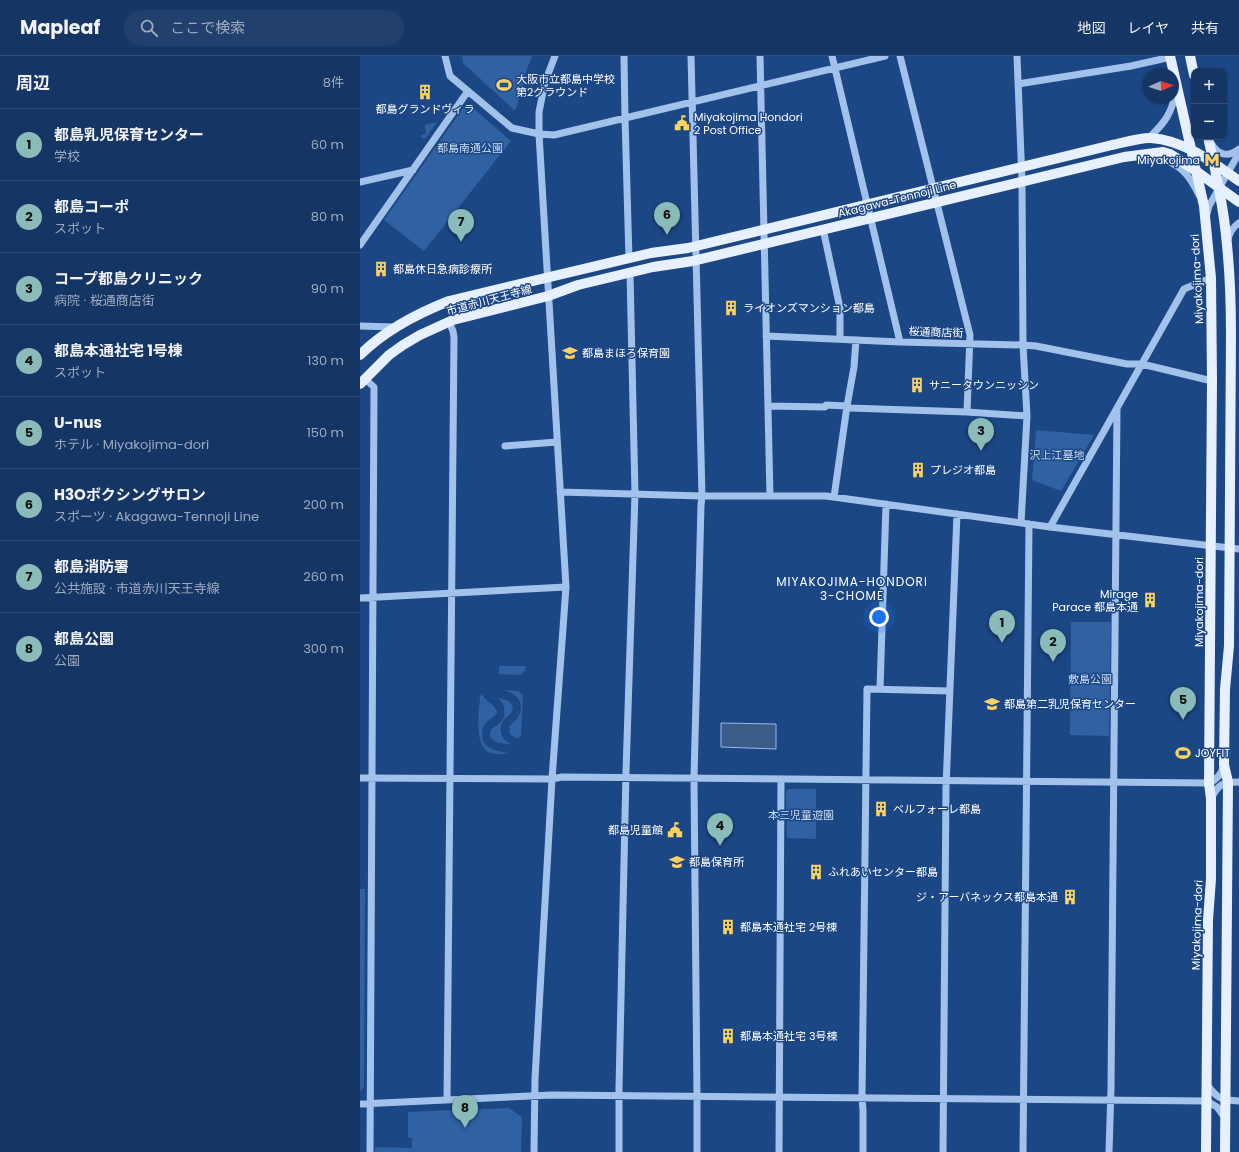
<!DOCTYPE html>
<html lang="ja">
<head>
<meta charset="utf-8">
<style>
  :root { --surface:#153564; --page:#22406d; --text:#f1f3f6; --muted:#9dabbf; --line:#345078; --accent:#8bbbb9 }
  body { margin:0; font-family:Poppins,"Noto Sans JP",sans-serif; background:var(--page); color:var(--text) }
  .controls { position:absolute; right:12px; top:12px; display:grid; overflow:hidden; border-radius:8px; box-shadow:0 1px 3px #0004 }
  .controls button { width:36px; height:36px; display:grid; place-items:center; padding:0; border:0; border-bottom:1px solid var(--line); background:var(--surface); color:var(--text); font:20px sans-serif }
  .compass { position:absolute; left:783px; top:12px; width:36px; height:36px; border-radius:50%; background:var(--surface); box-shadow:0 1px 3px #0004; rotate:87deg }
  .you { position:absolute; left:519px; top:561px; width:14px; height:14px; margin:-10px; border:3px solid #fff; border-radius:50%; background:#1a73e8; box-shadow:0 0 0 6px #1a73e833 }
  .badge { display:grid; place-items:center; width:26px; height:26px; border-radius:50%; background:var(--accent); color:#111; font-size:13px; font-weight:700 }
  .pin { position:absolute; translate:-50% -33px; filter:drop-shadow(0 1px 2px #0008) }
  .pin::after { content:''; position:absolute; top:21px; width:14px; height:12px; background:inherit; clip-path:polygon(0 0,100% 0,50% 100%) }
  .list { margin:0; padding:0; list-style:none }
  h2 { display:flex; justify-content:space-between; align-items:center; height:52px; margin:0; padding:0 16px; font-size:17px }
  h2 small { font-size:13px; font-weight:400; color:var(--muted) }
  .list li { display:grid; grid-template-columns:26px 1fr auto; gap:12px; align-items:center; box-sizing:border-box; height:72px; padding:0 16px; border-top:1px solid var(--line) }
  .list b { display:block; font-size:15px; white-space:nowrap }
  .list p { margin:0; font-size:13px; white-space:nowrap; color:var(--muted) }
  .list em { font-size:13px; font-style:normal; color:var(--muted) }
  .icon { flex:none; width:22px; height:22px; fill:none; stroke:currentColor; stroke-width:2; stroke-linecap:round; stroke-linejoin:round }
  .map { position:relative; flex:none; width:879px; height:1096px; overflow:hidden }
  header { display:flex; align-items:center; gap:24px; box-sizing:border-box; height:56px; padding:0 20px; background:var(--surface); border-bottom:1px solid var(--line) }
  header strong { font-size:19px }
  nav { display:flex; gap:22px; margin-inline-start:auto; font-size:14px }
  .search { width:280px; height:36px; background:var(--page); display:flex; align-items:center; gap:10px; box-sizing:border-box; padding:0 14px; border-radius:22px; color:var(--muted); font-size:15px }
  main { display:flex }
  aside { flex:1; background:var(--surface) }
  .map>svg:first-child { display:block }
  .green { fill:#2f61a3 }
  .water { fill:#3b5b88; stroke:#96bced }
  .lines { fill:none; stroke-linecap:round; stroke-linejoin:round }
  .minor { stroke:#a3c2eb; stroke-width:7 }
  .major { stroke:#e7f0fe; stroke-width:10 }
  .labels { text-anchor:middle; stroke-width:3; stroke-linejoin:round; paint-order:stroke }
  .poi-label { font-size:11px; fill:#fff; stroke:#1c4785; text-anchor:start }
  .park-label { font-size:11px; fill:#c8ddf8; stroke:#1c4785 }
  .street-label { font-size:11px; fill:#fff; stroke:#1c4785 }
  .neighbourhood-label { font-size:12px; letter-spacing:1px; fill:#fff; stroke:#1c4785 }
</style>
</head>
<body>
<header>
<strong>Mapleaf</strong>
<div class="search"><svg class="icon" aria-label="search" viewBox="0 0 24 24"><circle cx="10" cy="10" r="6"/><path d="M15 15l6 6"/></svg>ここで検索</div>
<nav><a>地図</a><a>レイヤ</a><a>共有</a></nav>
</header>
<main>
<aside>
<h2>周辺<small>8件</small></h2>
<ul class="list">
<li><span class="badge">1</span><div><b>都島乳児保育センター</b><p>学校</p></div><em>60 m</em></li>
<li><span class="badge">2</span><div><b>都島コーポ</b><p>スポット</p></div><em>80 m</em></li>
<li><span class="badge">3</span><div><b>コープ都島クリニック</b><p>病院 · 桜通商店街</p></div><em>90 m</em></li>
<li><span class="badge">4</span><div><b>都島本通社宅 1号棟</b><p>スポット</p></div><em>130 m</em></li>
<li><span class="badge">5</span><div><b>U-nus</b><p>ホテル · Miyakojima-dori</p></div><em>150 m</em></li>
<li><span class="badge">6</span><div><b>H3Oボクシングサロン</b><p>スポーツ · Akagawa-Tennoji Line</p></div><em>200 m</em></li>
<li><span class="badge">7</span><div><b>都島消防署</b><p>公共施設 · 市道赤川天王寺線</p></div><em>260 m</em></li>
<li><span class="badge">8</span><div><b>都島公園</b><p>公園</p></div><em>300 m</em></li>
</ul>
</aside>
<div class="map">
<svg width="879" height="1096" viewBox="0 0 879 1096">
  <rect width="100%" height="100%" fill="#1c4785"/>
  <path class="green" d="M 102,0 L 172,0 L 167,13 L 156,53 L 154,54 L 103,7 Z
    M 103,52 L 113,52 L 151,85 L 64,195 L 24,164 Z
    M 77,66 L 65,83 L 61,81 L 61,79 L 66,78 L 65,69 Z
    M 676,374 L 734,379 L 701,435 L 672,424 Z
    M 711,566 L 751,566 L 749,680 L 710,679 Z
    M 140,610 L 166,610 L 165,615 L 160,619 L 139,618 L 139,612 Z
    M 144,634 L 159,635 L 163,640 L 161,680 L 158,682 L 155,682 L 150,678 L 149,671 C 151,668 153,667 156,664 C 163,656 163,644 153,638 C 150,636 147,636 144,634 Z
    M 122,638 C 127,648 134,646 137,656 C 135,662 130,662 126,667 C 123,670 122,674 122,679 C 122,693 137,695 148,697 C 144,698 140,698 136,698 C 112,697 119,657 120,641 Z
    M 138,642 L 149,645 L 153,650 L 152,655 C 150,659 146,661 143,665 C 137,675 143,686 153,689 L 136,686 L 130,681 C 130,678 130,676 131,674 C 133,671 136,670 139,668 C 147,661 146,649 138,642 Z
    M 429,733 L 456,733 L 456,783 L 427,782 L 426,735 Z
    M 0,833 L 5,833 L 4,1031 L 0,1035 Z
    M 149,1052 L 162,1061 L 161,1096 L 15,1096 L 15,1091 L 52,1092 L 52,1082 L 48,1082 L 48,1056 Z"/>
  <path class="water" d="M 361,667 L 416,668 L 416,693 L 361,691 Z"/>
  <g class="lines">
    <path class="minor" d="M 85,0 L 90,20 L 152,72 L 179,78 L 194,79 L 525,0
      M 264,0 L 265,62 L 269,203
      M 331,0 L 342,440 L 341,449 L 334,723 L 337,1041 L 337,1096
      M 400,0 L 410,440
      M 472,0 L 540,286
      M 540,0 L 610,279 L 607,356
      M 657,0 L 662,125 L 663,289 L 667,360 L 661,467
      M 658,28 L 771,10 L 811,1
      M 790,81 C 806,65 812,57 816,34
      M 851,87 C 858,99 868,102 879,93
      M 793,98 C 819,110 826,112 839,139
      M 0,126 L 53,114
      M 847,158 L 849,150 L 879,97
      M 463,173 L 480,252 L 480,283
      M 868,183 C 870,176 873,171 879,167
      M 0,189 L 108,35
      M 0,270 L 34,271
      M 406,280 L 540,286 L 663,289 L 676,290 L 767,308 L 782,308 L 852,325
      M 5,323 L 14,331 L 14,336 L 10,1096
      M 408,350 L 465,351 L 466,349 L 487,350 L 490,352 L 607,356 L 667,360
      M 145,390 L 197,386
      M 200,436 L 342,440 L 466,440 L 690,471 L 879,493
      M 474,441 L 487,350 L 494,311 L 496,284
      M 690,471 L 824,233 L 851,222
      M 0,542 L 206,531
      M 520,633 L 526,448
      M 0,722 L 192,723 L 202,721 L 849,727 C 858,723 861,718 864,709
      M 851,743 C 858,728 863,726 879,726
      M 847,1029 C 858,1043 861,1044 879,1045
      M 87,1044 L 94,281 L 93,275 L 89,266
      M 0,1048 L 192,1039 L 847,1045 L 857,1051 L 865,1062
      M 174,1096 L 175,1023 L 192,723 L 206,531 L 179,78 L 179,56 L 185,26 L 195,0
      M 259,1096 L 259,1032 L 266,716 L 275,438 L 270,217
      M 419,1096 L 421,723
      M 503,1096 L 503,1054 L 502,1042 L 507,633 L 590,635
      M 583,1096 L 586,731 L 597,458
      M 663,1096 L 669,468
      M 749,1096 L 751,1033 L 757,352"/>
    <path class="major" d="M 810,0 L 844,150 L 851,222 L 852,325 L 849,727 L 851,743 L 851,823 L 848,864 L 846,1096
      M 830,0 L 834,19
      M 848,81 C 856,117 864,153 867,189 C 870,219 871,249 871,278 L 869,590 L 865,633 L 864,709 L 868,726 L 865,1096
      M 0,299 C 25,274 56,258 89,245 L 291,197 L 328,192 L 752,89 C 762,87 782,81 791,82 C 824,84 854,107 879,125
      M 0,328 L 29,299 L 43,289 L 60,279 L 93,264 L 188,240 L 218,229 L 293,211 L 333,205 L 764,101 L 803,96 L 810,98 L 836,115 L 879,146"/>
  </g>
  <defs>
    <g id="stadium-bare" transform="scale(1.2)"><path d="M0-5a6.5 5 0 1 0 0 10a6.5 5 0 1 0 0-10ZM-3.5-1.8h7v3.6h-7Z" fill="#fbd260" stroke="#1c4785" stroke-width="2.5" paint-order="stroke"/></g>
    <g id="building-bare" transform="scale(1.2)"><path d="M-4-6H4V6H1V3H-1V6H-4ZM-2.5-4.3h1.7v1.8h-1.7ZM.8-4.3h1.7v1.8H.8ZM-2.5-1h1.7V.8h-1.7ZM.8-1h1.7V.8H.8Z" fill="#fbd260" stroke="#1c4785" stroke-width="2.5" paint-order="stroke"/></g>
    <g id="civic-bare" transform="scale(1.2)"><path d="M-.6-6.5H3V-4.5H.6V-3L4-1V1h2V6H-6V1h2V-1L-.6-3ZM-1.2 2.5V6h2.4V2.5Z" fill="#fbd260" stroke="#1c4785" stroke-width="2.5" paint-order="stroke"/></g>
    <g id="metro-bare" transform="scale(1.2)"><path d="M-5.5 5V-5H-3L0 0L3-5H5.5V5H3V-.5L0 4L-3-.5V5Z" fill="#fbd260" stroke="#1c4785" stroke-width="2.5" paint-order="stroke"/></g>
    <g id="school-bare" transform="scale(1.2)"><path d="M0-5L7-2L0 1L-7-2ZM-4 1L0 2.5L4 1V4Q0 6-4 4Z" fill="#fbd260" stroke="#1c4785" stroke-width="2.5" paint-order="stroke"/></g>
  </defs>
  <g fill-rule="evenodd">
    <use href="#stadium-bare" x="144" y="29"/>
    <use href="#building-bare" x="65" y="36"/>
    <use href="#civic-bare" x="322" y="67"/>
    <use href="#metro-bare" x="852" y="104"/>
    <use href="#building-bare" x="21" y="213"/>
    <use href="#building-bare" x="371" y="252"/>
    <use href="#school-bare" x="210" y="297"/>
    <use href="#building-bare" x="557" y="329"/>
    <use href="#building-bare" x="558" y="414"/>
    <use href="#building-bare" x="790" y="544"/>
    <use href="#school-bare" x="632" y="648"/>
    <use href="#stadium-bare" x="823" y="697"/>
    <use href="#building-bare" x="521" y="753"/>
    <use href="#civic-bare" x="315" y="774"/>
    <use href="#school-bare" x="317" y="806"/>
    <use href="#building-bare" x="456" y="816"/>
    <use href="#building-bare" x="710" y="841"/>
    <use href="#building-bare" x="368" y="871"/>
    <use href="#building-bare" x="368" y="980"/>
  </g>
  <g class="labels">
    <g class="poi-label">
      <text x="156" y="27">大阪市立都島中学校<tspan x="156" dy="13">第2グラウンド</tspan></text>
      <text x="65" y="57" text-anchor="middle">都島グランドヴィラ</text>
      <text x="334" y="65">Miyakojima Hondori<tspan x="334" dy="13">2 Post Office</tspan></text>
      <text x="840" y="108" text-anchor="end">Miyakojima</text>
      <text x="33" y="217">都島休日急病診療所</text>
      <text x="383" y="256">ライオンズマンション都島</text>
      <text x="222" y="301">都島まほろ保育園</text>
      <text x="569" y="333">サニータウンニッシン</text>
      <text x="570" y="418">プレジオ都島</text>
      <text x="778" y="542" text-anchor="end">Mirage<tspan x="778" dy="13">Parace 都島本通</tspan></text>
      <text x="644" y="652">都島第二乳児保育センター</text>
      <text x="835" y="701">JOYFIT</text>
      <text x="533" y="757">ベルフォーレ都島</text>
      <text x="303" y="778" text-anchor="end">都島児童館</text>
      <text x="329" y="810">都島保育所</text>
      <text x="468" y="820">ふれあいセンター都島</text>
      <text x="698" y="845" text-anchor="end">ジ・アーバネックス都島本通</text>
      <text x="380" y="875">都島本通社宅 2号棟</text>
      <text x="380" y="984">都島本通社宅 3号棟</text>
    </g>
    <g class="park-label">
      <text x="110" y="96">都島南通公園</text>
      <text x="697" y="403">沢上江墓地</text>
      <text x="730" y="627">敷島公園</text>
      <text x="441" y="763">本三児童遊園</text>
    </g>
    <g class="street-label">
      <text transform="translate(537 143) rotate(-14)" y="4">Akagawa-Tennoji Line</text>
      <text transform="translate(837 223) rotate(-93)" y="4">Miyakojima-dori</text>
      <text transform="translate(129 244) rotate(-15)" y="4">市道赤川天王寺線</text>
      <text transform="translate(576 276) rotate(2)" y="4">桜通商店街</text>
      <text transform="translate(839 546) rotate(-90)" y="4">Miyakojima-dori</text>
      <text transform="translate(837 869) rotate(-88)" y="4">Miyakojima-dori</text>
    </g>
    <g class="neighbourhood-label">
      <text x="492" y="530">MIYAKOJIMA-HONDORI<tspan x="492" dy="14">3-CHOME</tspan></text>
    </g>
  </g>
</svg>
<div class="controls">
<button>+</button>
<button>−</button>
</div>
<svg class="compass" viewBox="-18 -18 36 36"><path d="M0-13l5 13h-10z" fill="#e53935"/><path d="M0 13l5-13h-10z" fill="#9dabbf"/></svg>
<div class="you"></div>
<div class="pin badge" style="left:642px;top:587px">1</div>
<div class="pin badge" style="left:693px;top:606px">2</div>
<div class="pin badge" style="left:621px;top:395px">3</div>
<div class="pin badge" style="left:360px;top:790px">4</div>
<div class="pin badge" style="left:823px;top:664px">5</div>
<div class="pin badge" style="left:307px;top:179px">6</div>
<div class="pin badge" style="left:101px;top:186px">7</div>
<div class="pin badge" style="left:105px;top:1072px">8</div>
</div>
</main>
</body>
</html>
